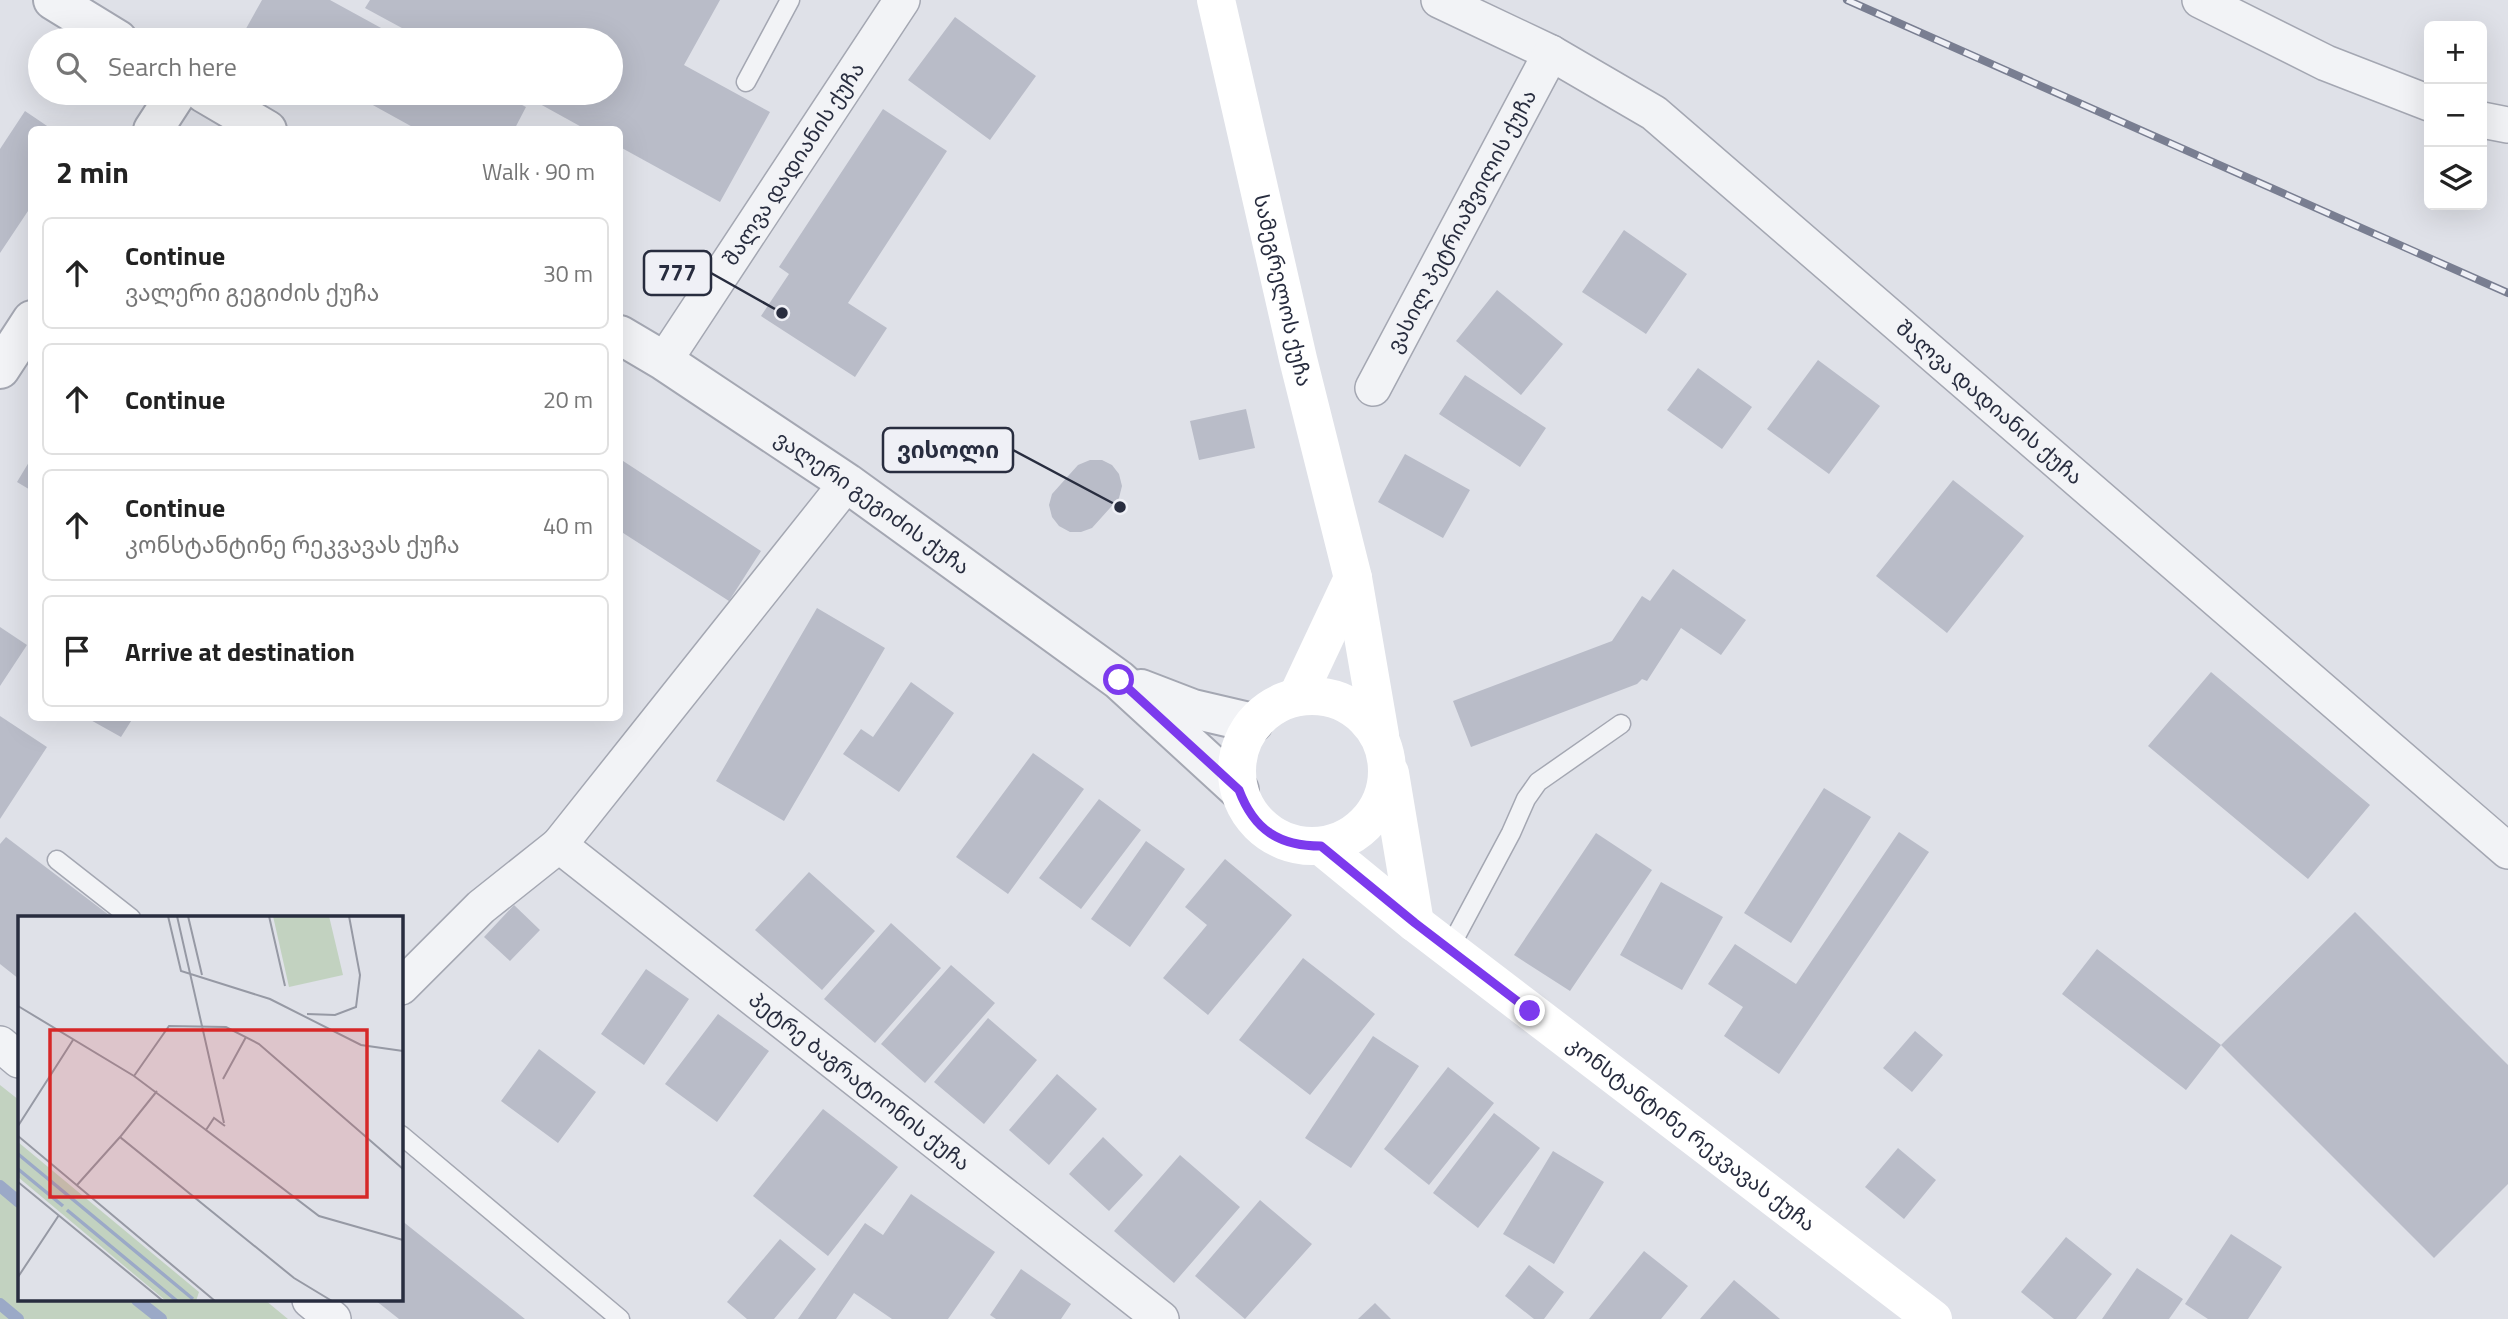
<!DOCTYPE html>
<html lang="en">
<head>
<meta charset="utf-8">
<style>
  :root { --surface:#fff; --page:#f2f2f2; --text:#222; --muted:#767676; --line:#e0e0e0 }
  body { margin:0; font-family:"Titillium Web","Noto Sans Georgian",sans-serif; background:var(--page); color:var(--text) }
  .controls { position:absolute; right:21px; top:21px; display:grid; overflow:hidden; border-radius:10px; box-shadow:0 7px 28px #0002 }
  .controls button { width:63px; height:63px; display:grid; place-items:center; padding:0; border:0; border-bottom:2px solid var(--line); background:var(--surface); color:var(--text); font:35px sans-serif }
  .stop { position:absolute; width:21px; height:21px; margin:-16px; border:5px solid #7c3aed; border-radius:50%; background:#fff }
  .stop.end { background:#7c3aed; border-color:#fff; box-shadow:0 2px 7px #0008 }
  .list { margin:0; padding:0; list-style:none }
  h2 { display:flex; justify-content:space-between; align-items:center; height:91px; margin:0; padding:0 28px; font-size:30px }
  h2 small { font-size:23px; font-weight:400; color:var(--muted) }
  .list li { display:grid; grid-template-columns:46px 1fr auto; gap:21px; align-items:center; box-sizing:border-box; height:112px; margin:0 14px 14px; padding:0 14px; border:2px solid var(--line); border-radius:10px }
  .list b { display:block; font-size:26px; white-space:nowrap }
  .list p { margin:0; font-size:23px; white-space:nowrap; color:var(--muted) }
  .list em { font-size:23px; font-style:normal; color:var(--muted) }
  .icon { flex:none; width:38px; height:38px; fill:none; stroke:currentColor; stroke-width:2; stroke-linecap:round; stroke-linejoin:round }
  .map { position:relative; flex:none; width:2508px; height:1319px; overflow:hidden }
  .search { position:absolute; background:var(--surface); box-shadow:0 7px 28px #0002; left:28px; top:28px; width:595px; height:77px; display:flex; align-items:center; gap:18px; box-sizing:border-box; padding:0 24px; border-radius:38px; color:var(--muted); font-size:26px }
  .panel { position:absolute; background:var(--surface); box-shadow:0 7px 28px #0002; left:28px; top:126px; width:595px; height:595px; border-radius:10px }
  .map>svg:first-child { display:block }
  .green { fill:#c2d2c0 }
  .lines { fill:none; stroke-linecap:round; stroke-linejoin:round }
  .stream { stroke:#9ba9c7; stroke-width:12 }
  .building { fill:#b9bcc8 }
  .service-casing { stroke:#a4a7b2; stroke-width:21 }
  .minor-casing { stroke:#a4a7b2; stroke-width:38 }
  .tertiary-casing { stroke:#a4a7b2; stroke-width:42 }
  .service { stroke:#f2f3f6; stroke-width:18 }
  .minor { stroke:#f2f3f6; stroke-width:35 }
  .tertiary { stroke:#f2f3f6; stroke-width:38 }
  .secondary { stroke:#fff; stroke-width:38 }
  .rail-casing { stroke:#797e91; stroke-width:8 }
  .rail { stroke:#eff0f6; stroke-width:5; stroke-dasharray:16; stroke-linecap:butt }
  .route { stroke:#7c3aed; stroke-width:9 }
  .labels { text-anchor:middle; stroke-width:6; stroke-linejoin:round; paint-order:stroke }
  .street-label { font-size:21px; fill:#282d3f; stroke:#eff0f6 }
  .inset-river { fill:none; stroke:#9ba9c7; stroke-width:3.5 }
  .inset-road { fill:none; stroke:#9699a4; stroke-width:2 }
  .view { fill:#d62828; fill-opacity:0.15; stroke:#d62828; stroke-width:3.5 }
  .inset-edge { fill:none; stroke:#282d3f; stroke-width:3.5 }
  .leader { fill:none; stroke:#282d3f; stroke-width:2.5 }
  .callout-dot { fill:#282d3f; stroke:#eff0f6; stroke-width:2.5 }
  .callout { fill:#eff0f6; stroke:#282d3f; stroke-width:2.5 }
  .callout-label { font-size:23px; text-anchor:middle; font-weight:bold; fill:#282d3f }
</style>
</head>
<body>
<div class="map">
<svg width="2508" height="1319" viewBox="0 0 2508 1319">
  <rect width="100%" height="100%" fill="#dfe1e8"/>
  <path class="green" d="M 0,1085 L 19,1100 L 19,1300 L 265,1300 L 288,1319 L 0,1319 Z"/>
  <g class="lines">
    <path class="stream" d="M 0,1186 L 19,1202
      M 137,1300 L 161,1319
      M 0,1304 L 18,1319"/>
  </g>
  <path class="building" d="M 262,0 L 330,0 L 403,40 L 254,40 L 243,34 Z
    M 370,0 L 720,0 L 684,65 L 770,112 L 720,202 L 620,147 L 620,130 L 587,130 L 520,93 L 611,93 L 611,40 L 424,40 L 365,8 Z
    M 955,17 L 1036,76 L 990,140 L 908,80 Z
    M 351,93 L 499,93 L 526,107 L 514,130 L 418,130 Z
    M 883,109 L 947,151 L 848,303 L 887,328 L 855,377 L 761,316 L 789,274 L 779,267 Z
    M 25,111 L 53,130 L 32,130 L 32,205 L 0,253 L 0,149 Z
    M 1624,230 L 1687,274 L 1646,334 L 1582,292 Z
    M 1497,290 L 1563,344 L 1521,395 L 1456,341 Z
    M 1818,360 L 1880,406 L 1829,474 L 1767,429 Z
    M 1698,368 L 1752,407 L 1722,449 L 1667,410 Z
    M 1465,375 L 1546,428 L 1520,467 L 1439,414 Z
    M 1246,409 L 1255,448 L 1199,460 L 1190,421 Z
    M 1405,454 L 1470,490 L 1443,538 L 1378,502 Z
    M 32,457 L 32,491 L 17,482 Z
    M 620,459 L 761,551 L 729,601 L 620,531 Z
    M 1090,460 L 1102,460 L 1112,465 L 1119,474 L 1122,486 L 1119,498 L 1092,528 L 1081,532 L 1070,532 L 1059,526 L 1052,517 L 1049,505 L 1052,494 L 1078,465 Z
    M 1953,480 L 2024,536 L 1947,633 L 1876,576 Z
    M 1673,569 L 1746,620 L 1721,655 L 1681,628 L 1647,681 L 1642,679 L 1637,684 L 1471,747 L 1453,701 L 1612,641 L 1642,596 L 1650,601 Z
    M 817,608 L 885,648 L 784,821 L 716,781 Z
    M 0,627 L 27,645 L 0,686 Z
    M 2211,672 L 2370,805 L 2308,879 L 2148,746 Z
    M 911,682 L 954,713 L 899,792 L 843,754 L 861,729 L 873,737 Z
    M 0,716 L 47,747 L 0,819 Z
    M 87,718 L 133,718 L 121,737 Z
    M 1033,753 L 1084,789 L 1008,894 L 956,857 Z
    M 1824,788 L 1871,817 L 1791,943 L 1744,913 Z
    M 1099,799 L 1141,830 L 1081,909 L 1039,878 Z
    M 1899,832 L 1929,852 L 1779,1074 L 1724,1036 L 1743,1007 L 1708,984 L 1735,944 L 1796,984 Z
    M 1596,833 L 1652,870 L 1570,991 L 1514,955 Z
    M 6,837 L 113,918 L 19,918 L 19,979 L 0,964 L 0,844 Z
    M 1146,841 L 1185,869 L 1130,947 L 1091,919 Z
    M 1225,859 L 1292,915 L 1208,1015 L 1163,978 L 1207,925 L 1185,907 Z
    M 809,872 L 875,931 L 822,990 L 755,930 Z
    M 1661,882 L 1723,917 L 1682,990 L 1620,955 Z
    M 514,905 L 540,930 L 510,961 L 484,937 Z
    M 2355,912 L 2508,1065 L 2508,1184 L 2434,1258 L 2221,1045 Z
    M 891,923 L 941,968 L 875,1043 L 824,999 Z
    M 2097,949 L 2221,1045 L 2186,1090 L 2062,994 Z
    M 1303,958 L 1375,1014 L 1310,1095 L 1239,1040 Z
    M 951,965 L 995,1003 L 925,1083 L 881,1044 Z
    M 646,969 L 689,999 L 644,1065 L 601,1034 Z
    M 718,1014 L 769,1051 L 717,1122 L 665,1084 Z
    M 988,1018 L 1037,1060 L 984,1124 L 934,1082 Z
    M 1915,1031 L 1943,1055 L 1912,1092 L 1883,1068 Z
    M 1373,1036 L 1419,1066 L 1351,1168 L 1305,1138 Z
    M 539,1049 L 596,1092 L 558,1143 L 501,1101 Z
    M 1448,1067 L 1494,1103 L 1429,1185 L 1384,1149 Z
    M 1057,1074 L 1097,1109 L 1049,1165 L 1009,1130 Z
    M 823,1109 L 898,1167 L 828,1256 L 753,1196 Z
    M 1494,1113 L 1540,1148 L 1478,1228 L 1433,1193 Z
    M 1103,1137 L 1143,1175 L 1109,1211 L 1069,1174 Z
    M 1898,1148 L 1936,1180 L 1904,1219 L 1865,1187 Z
    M 1553,1151 L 1604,1182 L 1554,1264 L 1503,1234 Z
    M 1180,1155 L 1240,1207 L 1174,1283 L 1114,1231 Z
    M 911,1194 L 995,1252 L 948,1319 L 892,1319 L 854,1293 L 836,1319 L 798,1319 L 865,1223 L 883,1235 Z
    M 1260,1200 L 1312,1244 L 1245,1319 L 1195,1276 Z
    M 401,1220 L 525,1319 L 399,1319 L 375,1300 L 401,1300 Z
    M 2231,1234 L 2282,1267 L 2248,1319 L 2208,1319 L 2185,1304 Z
    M 2066,1237 L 2112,1274 L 2076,1319 L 2054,1319 L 2021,1292 Z
    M 780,1239 L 816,1269 L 774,1319 L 747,1319 L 727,1302 Z
    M 1644,1251 L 1688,1286 L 1661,1319 L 1589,1319 Z
    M 1529,1265 L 1564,1292 L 1544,1319 L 1534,1319 L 1505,1296 Z
    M 2137,1268 L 2183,1299 L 2169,1319 L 2102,1319 Z
    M 1021,1269 L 1071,1304 L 1061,1319 L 996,1319 L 990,1315 Z
    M 1734,1280 L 1780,1319 L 1700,1319 Z
    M 1375,1303 L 1391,1319 L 1358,1319 Z"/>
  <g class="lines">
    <g class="service-casing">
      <path id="service" d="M 746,82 L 790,0
        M 57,860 L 131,918
        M 1449,949 L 1511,833 L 1526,799 L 1538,782 L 1621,724
        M 401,1135 L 620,1319"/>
    </g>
    <g class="minor-casing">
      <g id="minor">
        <path id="s1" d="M 1439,0 L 1551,53 L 1654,113 L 2508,851"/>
        <path d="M 2200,0 L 2326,63 L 2429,103"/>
        <path d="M 2482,120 L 2508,125"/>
        <path id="s2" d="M 664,361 L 902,0"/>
        <path id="s3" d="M 1373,388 L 1551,53"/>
        <path id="s4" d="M 847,483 L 559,845 L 1161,1319"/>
        <path d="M 401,987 L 481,907 L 559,845"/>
        <path d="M 0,1044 L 19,1060"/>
        <path d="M 310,1300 L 333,1319"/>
      </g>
    </g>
    <g class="tertiary-casing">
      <g id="tertiary">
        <path d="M 53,0 L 118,40"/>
        <path d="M 204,93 L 267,130"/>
        <path d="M 153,130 L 177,93"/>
        <path id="s5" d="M 620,335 L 664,361 L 847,483 L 1119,680 L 1239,790"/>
        <path d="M 0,369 L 32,320"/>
        <path d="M 1141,689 L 1193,709 L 1253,723"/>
      </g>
    </g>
    <use href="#service" class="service"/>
    <use href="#minor" class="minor"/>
    <use href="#tertiary" class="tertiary"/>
    <g class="secondary">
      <path id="s6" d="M 1216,0 L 1298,359 L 1353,578 L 1380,735"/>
      <circle cx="1312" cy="771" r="75"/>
      <path d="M 1297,697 L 1353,578"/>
      <path d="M 1390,773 L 1415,923"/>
      <path id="s7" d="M 1321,846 L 1415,923 L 1933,1319"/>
    </g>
    <g class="rail-casing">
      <path id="rail" d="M 1847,0 L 2508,293"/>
    </g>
    <use href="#rail" class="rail"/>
  </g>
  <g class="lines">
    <path class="route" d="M 1119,680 L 1239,790 C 1254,830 1279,846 1321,846 L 1415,923 L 1530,1011"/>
  </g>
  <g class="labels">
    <g class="street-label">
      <text dy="7" stroke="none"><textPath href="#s2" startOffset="236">შალვა დადიანის ქუჩა</textPath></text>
      <text dy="7" stroke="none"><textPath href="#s3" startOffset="189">ვასილ პეტრიაშვილის ქუჩა</textPath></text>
      <text dy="7" stroke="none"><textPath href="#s6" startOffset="298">სამეგრელოს ქუჩა</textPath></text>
      <text dy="7" stroke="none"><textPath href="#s1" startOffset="686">შალვა დადიანის ქუჩა</textPath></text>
      <text dy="7" stroke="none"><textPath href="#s5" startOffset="303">ვალერი გეგიძის ქუჩა</textPath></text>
      <text dy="7" stroke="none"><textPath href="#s4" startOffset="845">პეტრე ბაგრატიონის ქუჩა</textPath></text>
      <text dy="7" stroke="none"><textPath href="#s7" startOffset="469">კონსტანტინე რეკვავას ქუჩა</textPath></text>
    </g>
  </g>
  <g transform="translate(18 916)">
    <rect width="385" height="385" fill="#dfe1e8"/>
    <path d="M 255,0 L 311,0 L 325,59 L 271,71 ZM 0,226 L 181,376 L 178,385 L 148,385 L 0,261 Z" fill="#c2d2c0"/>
    <path class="inset-river" d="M 0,238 L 175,383M 0,253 L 45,290M 49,294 L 159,385"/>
    <path class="inset-road" d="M 150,0 L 163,55 L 252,83 L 343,129 L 385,135M 159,0 L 206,207M 170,0 L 184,59M 251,0 L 267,70M 0,90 L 116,160 L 188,214M 289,98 L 317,99 L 338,91 L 342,59 L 331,0M 116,160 L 151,110 L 208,111 L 241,128 L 385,253M 205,163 L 228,121M 139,175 L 102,221 L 276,362 L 314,385M 0,210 L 55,124M 207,210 L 196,202 L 188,214 L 301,300 L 385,324M 0,220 L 197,385M 0,266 L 145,385M 59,269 L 102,221M 0,361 L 41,299"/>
    <path class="view" d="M 32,114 L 349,114 L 349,281 L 32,281 Z"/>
    <rect width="385" height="385" class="inset-edge"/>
  </g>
  <path class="leader" d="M782 313L711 273M1120 507L1013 450"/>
  <g class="callout-dot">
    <circle cx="782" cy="313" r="7"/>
    <circle cx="1120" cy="507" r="7"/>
  </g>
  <g class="callout">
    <rect x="644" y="251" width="67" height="44" rx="7"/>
    <rect x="883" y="428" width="130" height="44" rx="7"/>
  </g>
  <g class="callout-label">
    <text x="677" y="281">777</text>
    <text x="948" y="458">ვისოლი</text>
  </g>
</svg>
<div class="controls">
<button>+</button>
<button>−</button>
<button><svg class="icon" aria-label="layers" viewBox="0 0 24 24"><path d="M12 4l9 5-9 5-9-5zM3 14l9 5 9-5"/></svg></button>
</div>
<div class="stop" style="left:1119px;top:680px"></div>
<div class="stop end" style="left:1530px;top:1011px"></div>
<div class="search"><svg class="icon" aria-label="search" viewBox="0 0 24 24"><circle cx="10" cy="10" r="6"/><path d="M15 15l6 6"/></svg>Search here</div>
<section class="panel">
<h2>2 min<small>Walk · 90 m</small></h2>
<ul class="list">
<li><svg class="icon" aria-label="ahead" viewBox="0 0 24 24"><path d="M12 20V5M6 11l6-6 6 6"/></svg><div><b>Continue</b><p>ვალერი გეგიძის ქუჩა</p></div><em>30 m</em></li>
<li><svg class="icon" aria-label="ahead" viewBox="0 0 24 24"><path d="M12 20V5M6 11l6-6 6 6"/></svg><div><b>Continue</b></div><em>20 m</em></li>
<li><svg class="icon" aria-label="ahead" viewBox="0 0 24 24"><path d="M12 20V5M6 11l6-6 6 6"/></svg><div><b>Continue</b><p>კონსტანტინე რეკვავას ქუჩა</p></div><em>40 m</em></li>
<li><svg class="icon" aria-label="arrive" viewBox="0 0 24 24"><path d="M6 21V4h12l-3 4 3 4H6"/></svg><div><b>Arrive at destination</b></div></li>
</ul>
</section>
</div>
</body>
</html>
